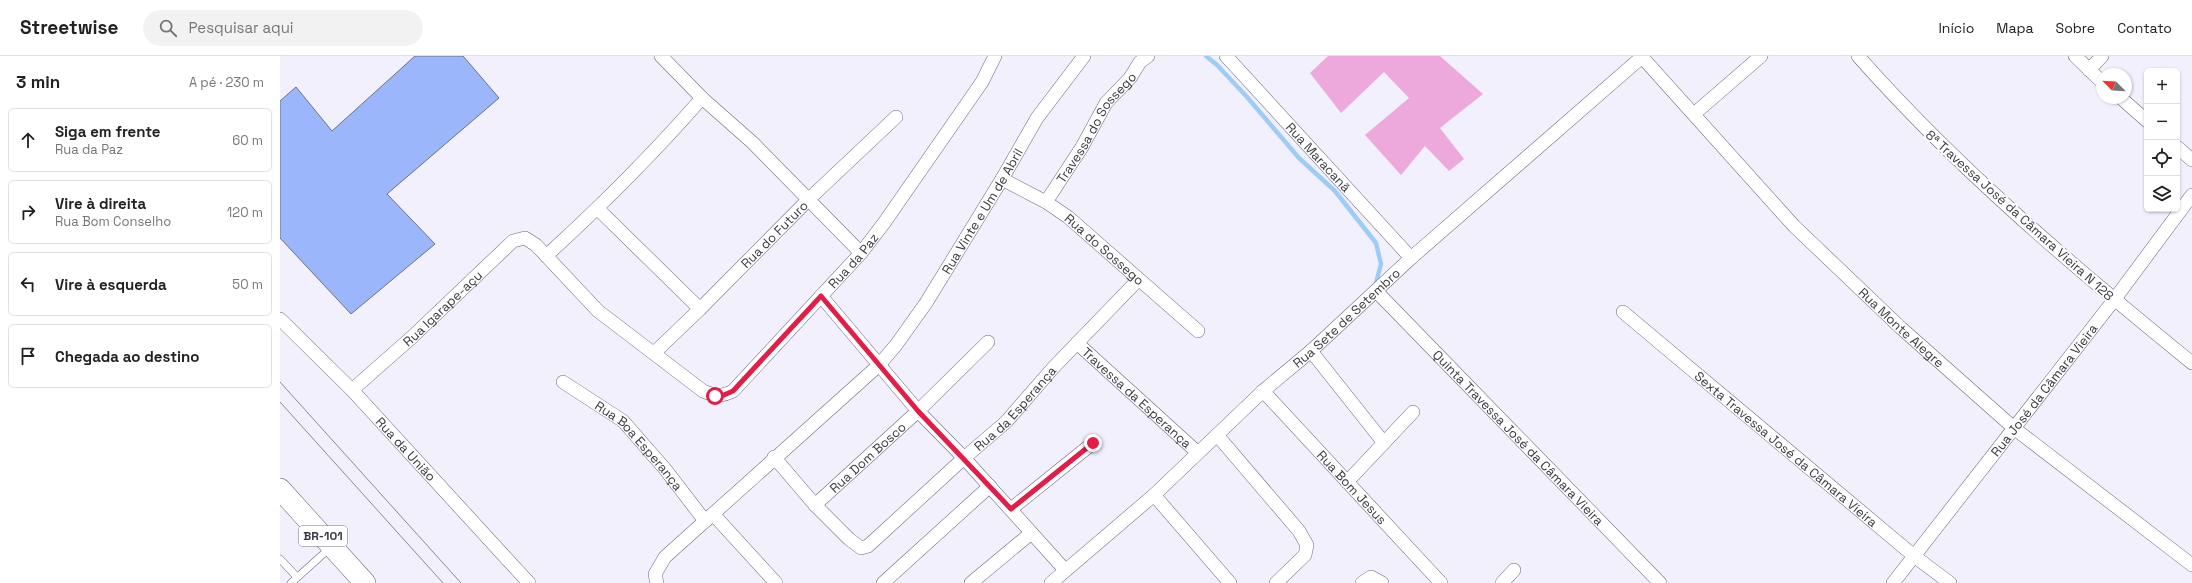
<!DOCTYPE html>
<html lang="pt">
<head>
<meta charset="utf-8">
<style>
  :root { --surface:#fff; --page:#f2f2f2; --text:#222; --muted:#767676; --line:#e0e0e0 }
  body { margin:0; font-family:"Space Grotesk",sans-serif; background:var(--page); color:var(--text) }
  .controls { position:absolute; right:12px; top:12px; display:grid; overflow:hidden; border-radius:6px; box-shadow:0 1px 3px #0004 }
  .controls button { width:36px; height:36px; display:grid; place-items:center; padding:0; border:0; border-bottom:1px solid var(--line); background:var(--surface); color:var(--text); font:20px sans-serif }
  .compass { position:absolute; left:1816px; top:12px; width:36px; height:36px; border-radius:50%; background:var(--surface); box-shadow:0 1px 3px #0004; rotate:294deg }
  .stop { position:absolute; width:12px; height:12px; margin:-9px; border:3px solid #e11d48; border-radius:50%; background:#fff }
  .stop.end { background:#e11d48; border-color:#fff; box-shadow:0 1px 4px #0008 }
  .list { margin:0; padding:0; list-style:none }
  h2 { display:flex; justify-content:space-between; align-items:center; height:52px; margin:0; padding:0 16px; font-size:17px }
  h2 small { font-size:13px; font-weight:400; color:var(--muted) }
  .list li { display:grid; grid-template-columns:26px 1fr auto; gap:12px; align-items:center; box-sizing:border-box; height:64px; margin:0 8px 8px; padding:0 8px; border:1px solid var(--line); border-radius:6px }
  .list b { display:block; font-size:15px; white-space:nowrap }
  .list p { margin:0; font-size:13px; white-space:nowrap; color:var(--muted) }
  .list em { font-size:13px; font-style:normal; color:var(--muted) }
  .icon { flex:none; width:22px; height:22px; fill:none; stroke:currentColor; stroke-width:2; stroke-linecap:round; stroke-linejoin:round }
  .map { position:relative; flex:none; width:1912px; height:527px; overflow:hidden }
  header { display:flex; align-items:center; gap:24px; box-sizing:border-box; height:56px; padding:0 20px; background:var(--surface); border-bottom:1px solid var(--line) }
  header strong { font-size:19px }
  nav { display:flex; gap:22px; margin-inline-start:auto; font-size:14px }
  .search { width:280px; height:36px; background:var(--page); display:flex; align-items:center; gap:10px; box-sizing:border-box; padding:0 14px; border-radius:22px; color:var(--muted); font-size:15px }
  main { display:flex }
  aside { flex:1; background:var(--surface) }
  .map>svg:first-child { display:block }
  .green { fill:#eda9dc }
  .lines { fill:none; stroke-linecap:round; stroke-linejoin:round }
  .stream { stroke:#9dcdf6; stroke-width:4.5 }
  .building { fill:#9bb6fa; stroke:#6b7283 }
  .service-casing { stroke:#6a687a; stroke-width:8 }
  .minor-casing { stroke:#6a687a; stroke-width:14 }
  .primary-casing { stroke:#6a687a; stroke-width:22 }
  .service { stroke:#fff; stroke-width:7 }
  .minor { stroke:#fff; stroke-width:13 }
  .primary { stroke:#fff; stroke-width:21 }
  .tram { stroke:#8b8a94; stroke-width:1 }
  .route { stroke:#e11d48; stroke-width:5 }
  .labels { text-anchor:middle; stroke-width:4; stroke-linejoin:round; paint-order:stroke }
  .shield { fill:#fff; stroke:#747479; stroke-width:1 }
  .shield-label { font-size:12px; font-weight:bold; fill:#383840 }
  .street-label { font-size:13px; fill:#383840; stroke:#fff }
</style>
</head>
<body>
<header>
<strong>Streetwise</strong>
<div class="search"><svg class="icon" aria-label="search" viewBox="0 0 24 24"><circle cx="10" cy="10" r="6"/><path d="M15 15l6 6"/></svg>Pesquisar aqui</div>
<nav><a>Início</a><a>Mapa</a><a>Sobre</a><a>Contato</a></nav>
</header>
<main>
<aside>
<h2>3 min<small>A pé · 230 m</small></h2>
<ul class="list">
<li><svg class="icon" aria-label="ahead" viewBox="0 0 24 24"><path d="M12 20V5M6 11l6-6 6 6"/></svg><div><b>Siga em frente</b><p>Rua da Paz</p></div><em>60 m</em></li>
<li><svg class="icon" aria-label="right" viewBox="0 0 24 24"><path d="M7 20v-9h11M14 6l5 5-5 5"/></svg><div><b>Vire à direita</b><p>Rua Bom Conselho</p></div><em>120 m</em></li>
<li><svg class="icon" aria-label="left" viewBox="0 0 24 24"><path d="M17 20v-9H6M10 6l-5 5 5 5"/></svg><div><b>Vire à esquerda</b></div><em>50 m</em></li>
<li><svg class="icon" aria-label="arrive" viewBox="0 0 24 24"><path d="M6 21V4h12l-3 4 3 4H6"/></svg><div><b>Chegada ao destino</b></div></li>
</ul>
</aside>
<div class="map">
<svg width="1912" height="527" viewBox="0 0 1912 527">
  <rect width="100%" height="100%" fill="#f1f0fc"/>
  <path class="green" d="M 1048,0 L 1160,0 L 1203,38 L 1160,72 L 1184,103 L 1169,115 L 1145,90 L 1121,119 L 1085,79 L 1129,42 L 1104,16 L 1061,57 L 1030,17 Z"/>
  <g class="lines">
    <path class="stream" d="M 926,0 L 937,9 L 967,41 L 1019,102 L 1055,135 L 1096,187 L 1101,208 L 1095,231"/>
  </g>
  <path class="building" d="M 135,0 L 183,0 L 219,42 L 107,138 L 155,188 L 71,258 L 0,182 L 0,45 L 16,31 L 52,75 Z"/>
  <g class="lines">
    <g class="service-casing">
      <path id="service" d="M 0,503 L 17,521
        M 11,527 L 51,491"/>
    </g>
    <g class="minor-casing">
      <g id="minor">
        <path d="M 381,0 L 422,42 L 473,87 L 581,197"/>
        <path id="s1" d="M 946,0 L 1131,202"/>
        <path d="M 1578,0 C 1678,113 1795,212 1912,307"/>
        <path d="M 1795,0 L 1822,26"/>
        <path id="s2" d="M 1362,1 L 1514,170 L 1621,272 L 1735,373 L 1912,509"/>
        <path d="M 1809,14 L 1822,0"/>
        <path d="M 1841,42 L 1867,65"/>
        <path d="M 1414,58 L 1481,0"/>
        <path d="M 1897,91 L 1912,104"/>
        <path id="s3" d="M 722,123 L 766,146 L 788,161 L 918,275"/>
        <path id="s4" d="M 766,146 L 802,91 L 826,47 L 850,22 L 860,6 L 868,0"/>
        <path d="M 318,153 L 420,253"/>
        <path d="M 266,200 C 321,150 373,98 422,42"/>
        <path id="s5" d="M 1097,236 L 1380,527"/>
        <path d="M 541,240 L 638,355 L 684,402 L 785,514"/>
        <path id="s6" d="M 1343,256 L 1634,500 L 1670,527"/>
        <path id="s7" d="M 0,263 L 72,334 L 249,527"/>
        <path id="s8" d="M 797,287 L 917,396"/>
        <path d="M 1031,295 L 1104,387"/>
        <path id="s9" d="M 374,297 L 420,253 L 529,143 L 616,61"/>
        <path id="s10" d="M 283,326 L 343,365 L 385,413 L 425,465"/>
        <path id="s11" d="M 72,334 L 131,282 L 233,185 L 245,182 L 256,189 L 318,255 L 423,335 C 435,340 441,341 453,335 L 581,197 L 604,167 L 702,26 L 715,0"/>
        <path id="s12" d="M 983,335 L 1161,527"/>
        <path d="M 937,379 L 1019,475 L 1027,489 L 1025,499 L 996,527"/>
        <path id="s13" d="M 494,401 L 535,449 L 569,483 L 581,492 L 588,490 L 684,402 L 726,366 L 773,312 L 858,224"/>
        <path d="M 1067,426 L 1133,356"/>
        <path d="M 874,439 L 950,527"/>
        <path id="s14" d="M 535,449 L 638,355 L 708,286"/>
        <path d="M 731,453 L 813,387"/>
        <path d="M 433,458 L 496,527"/>
        <path id="s15" d="M 377,527 L 375,518 L 385,501 L 599,309 L 616,289 L 646,247 L 722,123 L 757,62 L 804,0"/>
        <path d="M 603,527 L 710,430"/>
        <path d="M 691,527 L 750,478"/>
        <path id="s16" d="M 771,527 L 874,439 L 983,335 L 1031,295 L 1131,202 L 1363,0"/>
        <path d="M 1082,527 L 1091,521 L 1102,527"/>
        <path d="M 1222,527 L 1234,514"/>
        <path id="s17" d="M 1613,527 L 1834,244 L 1912,139"/>
      </g>
    </g>
    <g class="primary-casing">
      <path id="primary" d="M 0,433 L 85,527"/>
    </g>
    <use href="#service" class="service"/>
    <use href="#minor" class="minor"/>
    <use href="#primary" class="primary"/>
    <path class="tram" d="M 0,326 L 181,527
      M 0,346 L 163,527"/>
  </g>
  <g class="lines">
    <path class="route" d="M 435,340 L 444,339 L 453,335 L 541,240 L 638,355 L 731,453 L 813,387"/>
  </g>
  <g class="labels">
    <rect class="shield" x="19" y="470" width="48" height="20" rx="3"/>
    <g class="shield-label">
      <text x="43" y="484">BR-101</text>
    </g>
    <g class="street-label">
      <text dy="5" stroke="none"><textPath href="#s4" startOffset="90">Travessa do Sossego</textPath></text>
      <text dy="5" stroke="none"><textPath href="#s1" startOffset="137">Rua Maracanã</textPath></text>
      <text dy="5" stroke="none"><textPath href="#s15" startOffset="502">Rua Vinte e Um de Abril</textPath></text>
      <text transform="translate(1740 159) rotate(42)" y="5">8ª Travessa José da Câmara Vieira N 128</text>
      <text dy="5" stroke="none"><textPath href="#s9" startOffset="169">Rua do Futuro</textPath></text>
      <text dy="5" stroke="none"><textPath href="#s3" startOffset="125">Rua do Sossego</textPath></text>
      <text dy="5" stroke="none"><textPath href="#s11" startOffset="676">Rua da Paz</textPath></text>
      <text dy="5" stroke="none"><textPath href="#s11" startOffset="122">Rua Igarape-açu</textPath></text>
      <text dy="5" stroke="none"><textPath href="#s16" startOffset="397">Rua Sete de Setembro</textPath></text>
      <text dy="5" stroke="none"><textPath href="#s2" startOffset="375">Rua Monte Alegre</textPath></text>
      <text dy="5" stroke="none"><textPath href="#s17" startOffset="245">Rua José da Câmara Vieira</textPath></text>
      <text dy="5" stroke="none"><textPath href="#s8" startOffset="81">Travessa da Esperança</textPath></text>
      <text dy="5" stroke="none"><textPath href="#s13" startOffset="335">Rua da Esperança</textPath></text>
      <text dy="5" stroke="none"><textPath href="#s5" startOffset="203">Quinta Travessa José da Câmara Vieira</textPath></text>
      <text dy="5" stroke="none"><textPath href="#s10" startOffset="100">Rua Boa Esperança</textPath></text>
      <text dy="5" stroke="none"><textPath href="#s7" startOffset="181">Rua da União</textPath></text>
      <text dy="5" stroke="none"><textPath href="#s6" startOffset="213">Sexta Travessa José da Câmara Vieira</textPath></text>
      <text dy="5" stroke="none"><textPath href="#s14" startOffset="71">Rua Dom Bosco</textPath></text>
      <text dy="5" stroke="none"><textPath href="#s12" startOffset="131">Rua Bom Jesus</textPath></text>
    </g>
  </g>
</svg>
<div class="controls">
<button>+</button>
<button>−</button>
<button><svg class="icon" aria-label="locate" viewBox="0 0 24 24"><circle cx="12" cy="12" r="6"/><path d="M12 2v4M12 18v4M2 12h4M18 12h4"/></svg></button>
<button><svg class="icon" aria-label="layers" viewBox="0 0 24 24"><path d="M12 4l9 5-9 5-9-5zM3 14l9 5 9-5"/></svg></button>
</div>
<svg class="compass" viewBox="-18 -18 36 36"><path d="M0-13l5 13h-10z" fill="#e53935"/><path d="M0 13l5-13h-10z" fill="#767676"/></svg>
<div class="stop" style="left:435px;top:340px"></div>
<div class="stop end" style="left:813px;top:387px"></div>
</div>
</main>
</body>
</html>
